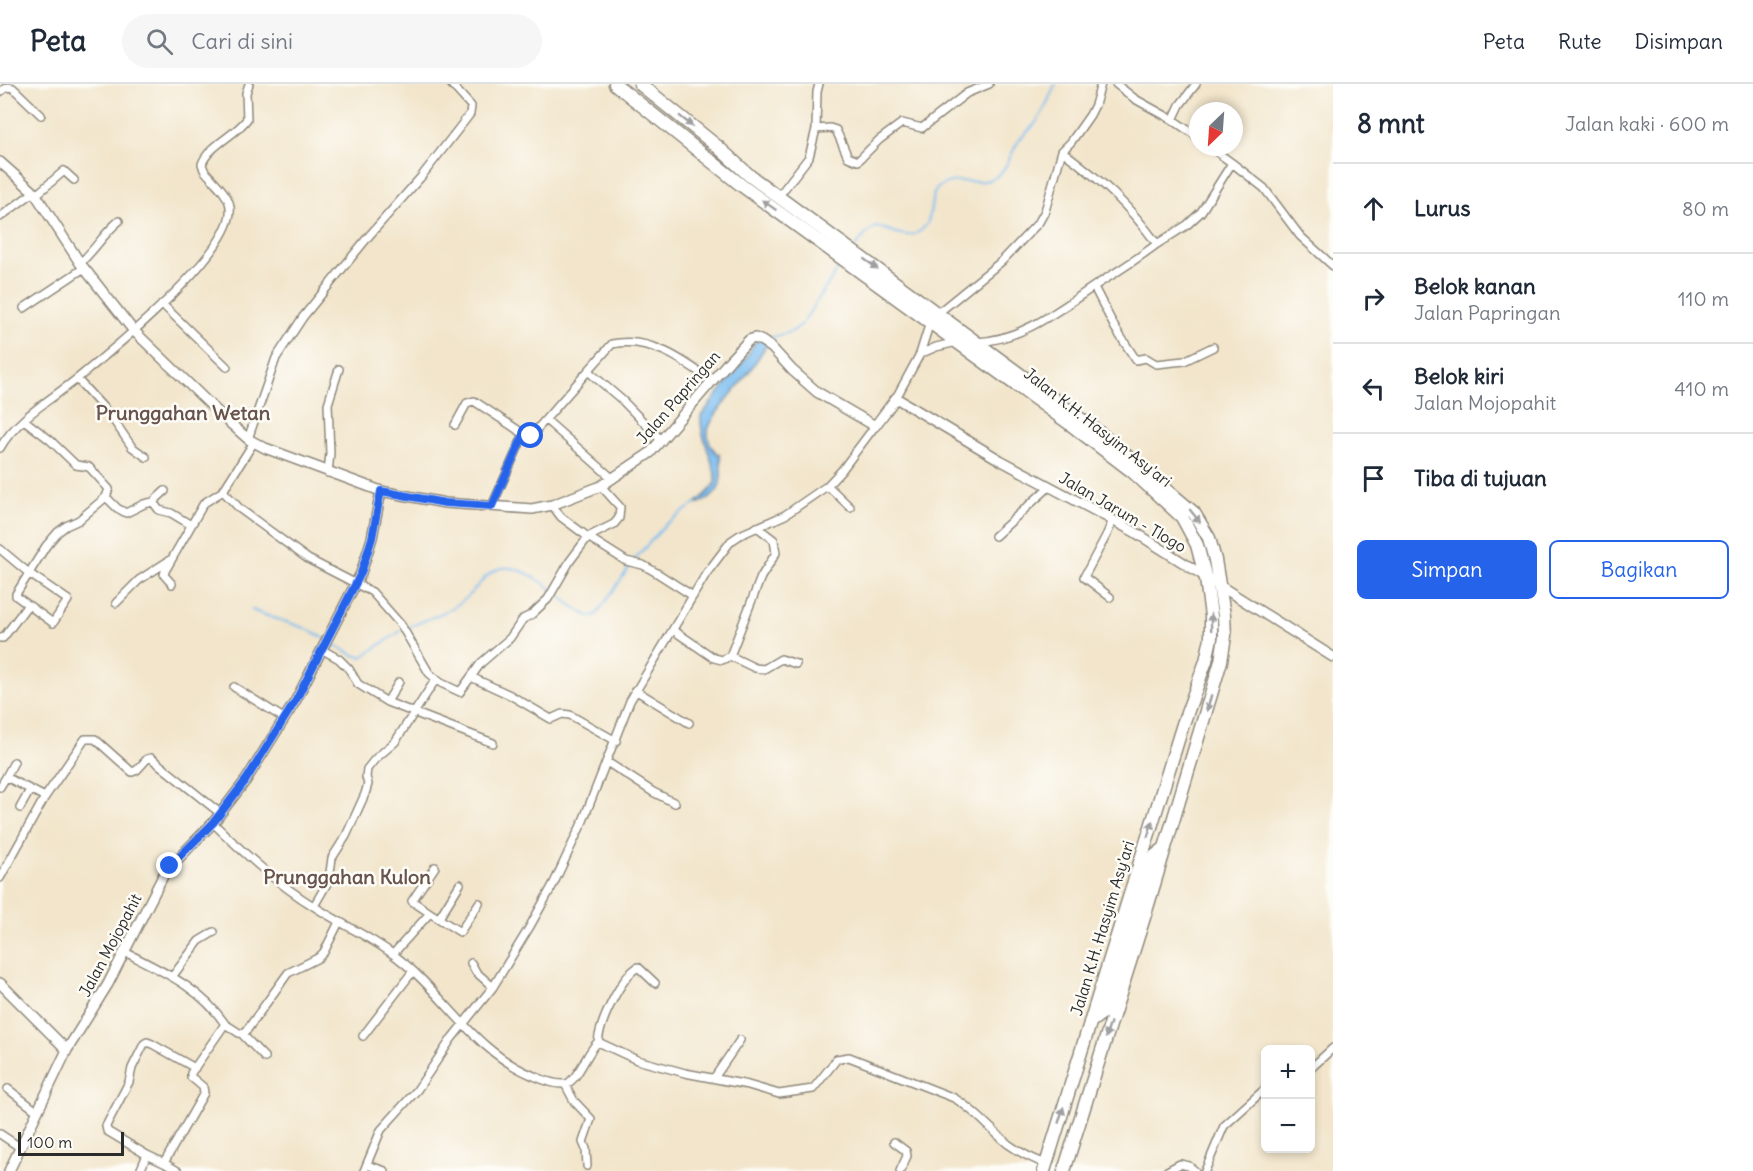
<!DOCTYPE html>
<html lang="id">
<head>
<meta charset="utf-8">
<style>
  :root { --surface:#fff; --page:#f6f6f7; --text:#1f2937; --muted:#747a83; --line:#e0e1e3; --accent:#2563eb }
  body { margin:0; font-family:Delius,sans-serif; background:var(--page); color:var(--text) }
  .controls { position:absolute; right:18px; bottom:18px; display:grid; overflow:hidden; border-radius:9px; box-shadow:0 3px 9px #0003 }
  .controls button { width:54px; height:54px; display:grid; place-items:center; padding:0; border:0; border-bottom:2px solid var(--line); background:var(--surface); color:var(--text); font:30px sans-serif }
  .compass { position:absolute; left:1189px; top:18px; width:54px; height:54px; border-radius:50%; background:var(--surface); box-shadow:0 3px 9px #0003; rotate:205deg }
  .scale { position:absolute; left:18px; bottom:15px; width:106px; box-sizing:border-box; padding-left:6px; border:3px solid #2b2b2b; border-top:0; font-size:16px; line-height:21px; white-space:nowrap; color:#2b2b2b; -webkit-text-stroke:4px #fdfcf7; paint-order:stroke }
  .stop { position:absolute; width:18px; height:18px; margin:-14px; border:4px solid #2563eb; border-radius:50%; background:#fff }
  .stop.end { background:#2563eb; border-color:#fff; box-shadow:0 2px 6px #0008 }
  .list { margin:0; padding:0; list-style:none }
  h2 { display:flex; justify-content:space-between; align-items:center; height:78px; margin:0; padding:0 24px; font-size:26px }
  h2 small { font-size:20px; font-weight:400; color:var(--muted) }
  .list li { display:grid; grid-template-columns:39px 1fr auto; gap:18px; align-items:center; box-sizing:border-box; height:90px; padding:0 24px; border-top:2px solid var(--line) }
  .list b { display:block; font-size:22px; white-space:nowrap }
  .list p { margin:0; font-size:20px; white-space:nowrap; color:var(--muted) }
  .list em { font-size:20px; font-style:normal; color:var(--muted) }
  .actions { display:flex; gap:12px; padding:18px 24px }
  .actions a { flex:1; padding:14px 0; border:2px solid var(--accent); border-radius:9px; text-align:center; font-size:21px; color:var(--accent) }
  .actions .main { background:var(--accent); color:#fff }
  .icon { flex:none; width:33px; height:33px; fill:none; stroke:currentColor; stroke-width:2; stroke-linecap:round; stroke-linejoin:round }
  .map { position:relative; flex:none; width:1333px; height:1087px; overflow:hidden }
  header { display:flex; align-items:center; gap:36px; box-sizing:border-box; height:84px; padding:0 30px; background:var(--surface); border-bottom:2px solid var(--line) }
  header strong { font-size:28px }
  nav { display:flex; gap:33px; margin-inline-start:auto; font-size:21px }
  .search { width:420px; height:54px; background:var(--page); display:flex; align-items:center; gap:15px; box-sizing:border-box; padding:0 21px; border-radius:33px; color:var(--muted); font-size:22px }
  main { display:flex }
  aside { flex:1; background:var(--surface) }
  .map>svg:first-child { display:block }
  .water { fill:#7cbdf1; stroke:#54748e; stroke-width:1.5 }
  .lines { fill:none; stroke-linecap:round; stroke-linejoin:round }
  .stream { stroke:#7cbdf1; stroke-width:2 }
  .minor-casing { stroke:#8e887b; stroke-width:10 }
  .tertiary-casing { stroke:#8e887b; stroke-width:12 }
  .trunk-casing { stroke:#8e887b; stroke-width:15 }
  .minor { stroke:#fff; stroke-width:7 }
  .tertiary { stroke:#fff; stroke-width:9 }
  .trunk { stroke:#fff; stroke-width:12 }
  .oneway { fill:#a0a0a0 }
  .route { stroke:#2563eb; stroke-width:8 }
  .labels { text-anchor:middle; stroke-width:5; stroke-linejoin:round; paint-order:stroke }
  .street-label { font-size:16px; fill:#2b2b2b; stroke:#fdfcf7 }
  .quarter-label { font-size:20px; font-weight:bold; fill:#68534d; stroke:#fdfcf7 }
</style>
</head>
<body>
<header>
<strong>Peta</strong>
<div class="search"><svg class="icon" aria-label="search" viewBox="0 0 24 24"><circle cx="10" cy="10" r="6"/><path d="M15 15l6 6"/></svg>Cari di sini</div>
<nav><a>Peta</a><a>Rute</a><a>Disimpan</a></nav>
</header>
<main>
<div class="map">
<svg width="1333" height="1087" viewBox="0 0 1333 1087">
  <rect width="100%" height="100%" fill="#fdfcf7"/>
  <filter id="ink" filterUnits="userSpaceOnUse"><feTurbulence type="fractalNoise" baseFrequency=".0167" numOctaves="2"/><feDisplacementMap in="SourceGraphic" scale="12" xChannelSelector="R" yChannelSelector="G"/><feConvolveMatrix kernelMatrix="1 2 1 2 8 2 1 2 1" color-interpolation-filters="sRGB"/></filter>
  <filter id="wash" filterUnits="userSpaceOnUse"><feTurbulence type="fractalNoise" baseFrequency=".008" numOctaves="4" result="noise"/><feDisplacementMap in="SourceGraphic" scale="24" xChannelSelector="R" yChannelSelector="G"/><feGaussianBlur stdDeviation="1.35" result="paint"/><feColorMatrix in="noise" values="0 0 0 0 0 0 0 0 0 0 0 0 0 0 0 0 0 1.4 0 .05"/><feComposite in="paint" operator="in"/></filter>
  <g filter="url(#wash)">
    <rect width="100%" height="100%" fill="#f2e5cb"/>
    <path class="water" d="M 772,253 C 763,266 755,280 745,293 C 734,309 716,325 709,343 C 705,353 712,367 720,371 C 722,396 724,413 695,420 C 701,414 712,407 715,399 C 719,386 699,354 701,332 L 746,274 L 755,258 L 762,254 Z"/>
    <g class="lines">
      <path class="stream" d="M 855,163 L 867,149 L 875,143 C 893,144 910,162 926,141 C 934,130 928,111 939,103 C 954,92 973,101 989,96 C 1007,90 1009,72 1018,58 C 1023,51 1029,47 1034,41 C 1043,30 1050,13 1055,0
        M 770,254 L 793,247 L 801,241 L 842,179
        M 634,476 L 666,440 L 696,419
        M 252,526 C 276,537 301,539 324,554
        M 406,544 C 423,537 441,531 457,521 C 486,502 488,467 534,493 C 554,504 569,524 591,533 L 597,530 L 631,481
        M 328,558 L 354,571 L 362,573 L 401,547"/>
    </g>
  </g>
  <g filter="url(#ink)">
    <g class="lines">
      <g class="minor-casing">
        <path id="minor" d="M 1116,0 L 1135,15 L 1173,36
          M 1196,0 L 1180,21 L 1173,36 L 1198,53
          M 0,8 L 7,3 L 13,4 L 41,31
          M 816,45 L 817,8 L 819,0
          M 1210,63 L 1232,79
          M 1062,67 C 1101,96 1128,120 1157,160 L 1187,141 L 1201,128 L 1232,79 L 1264,104 L 1300,152 L 1333,182
          M 36,111 L 64,87 L 74,96
          M 778,113 L 809,73 L 816,45 L 830,44 L 836,46 L 848,73 L 858,77 L 879,56 L 902,39 L 922,44 L 967,9 L 989,0
          M 0,133 L 34,108
          M 80,179 C 95,166 104,149 119,137
          M 1094,203 L 1115,244 L 1136,276 L 1146,274 L 1156,280 L 1184,277 L 1213,263
          M 162,220 L 227,283
          M 24,224 L 84,184
          M 938,229 L 1002,177 L 1039,138 L 1045,127 L 1062,67 L 1071,58 L 1090,31 L 1095,21 L 1101,0
          M 977,258 C 1022,256 1060,225 1096,201 C 1117,188 1137,175 1157,160
          M 920,270 L 936,263 L 957,258
          M 588,287 L 612,260 C 650,252 683,276 712,297
          M 77,295 L 110,331 L 132,363 L 146,373
          M 896,314 L 920,270 L 930,238
          M 24,336 L 50,356 L 76,381 L 89,383 L 109,405 L 106,413
          M 546,336 L 613,395
          M 455,341 L 467,319 L 474,317 L 524,350 L 531,352 L 588,287 L 622,316 L 662,357
          M 248,355 L 276,274 L 303,233 L 368,153 L 421,93 L 470,30 L 471,22 L 451,0
          M 0,364 C 17,334 52,315 78,294 C 111,267 236,166 230,123 C 229,110 212,96 204,86 L 202,80 C 209,61 235,52 247,35 L 246,9 L 249,0
          M 328,389 L 330,369 L 328,320 L 339,285
          M 828,402 L 850,423
          M 223,407 L 254,358
          M 153,418 L 159,426 L 171,429 L 191,441
          M 552,421 L 561,433 L 588,453 L 626,477 L 643,481 L 657,489 L 693,512
          M 492,422 L 524,350
          M 995,452 L 1049,403
          M 0,465 L 30,490 L 68,516 L 53,539 L 16,512 L 16,510 L 46,462 L 58,448 L 66,442 L 79,436 L 106,413 L 117,424 L 126,429 L 144,420 L 153,418 L 165,407
          M 172,500 L 164,491 L 165,487 L 204,419 L 223,407 L 240,425 L 308,475 L 372,508 L 401,541 L 429,589 L 441,599 L 460,608 L 481,579 L 510,554 L 523,535 L 531,531 L 548,515 L 570,477 L 588,453 L 614,440 L 619,434 L 620,423 L 601,402
          M 1110,513 L 1084,493 L 1107,450 L 1113,436
          M 116,519 L 139,496 L 170,476
          M 673,546 L 714,574 L 722,576 L 730,572 L 761,493 L 776,469 L 774,456 L 757,443
          M 0,554 L 3,554 L 27,522
          M 321,565 L 339,575 L 349,585 L 358,600 L 387,618 L 493,659
          M 730,572 L 755,584 L 764,585 L 781,575 L 796,580
          M 471,593 L 510,611 L 551,635 L 562,630 L 570,631 L 616,657
          M 234,603 L 285,635
          M 635,606 L 689,639
          M 387,618 L 399,598
          M 14,678 L 6,693 L 45,713
          M 607,678 L 653,708 L 675,719
          M 0,703 L 6,693
          M 20,724 L 30,706
          M 213,739 C 245,770 277,800 315,823 C 341,840 369,852 394,871 C 445,909 472,967 534,992 C 543,996 555,1001 565,1000 C 577,999 587,967 598,958 L 637,976 L 685,989 L 748,1001 L 779,1010 L 813,1005 L 837,975 L 849,973 L 954,1014 C 975,1026 989,1044 1008,1060 C 1019,1068 1033,1075 1046,1080
          M 0,794 L 45,713 L 85,655 L 95,655 L 132,688 L 137,686 L 147,675 L 151,674 L 220,729
          M 314,822 L 329,796 L 332,774 L 346,752 L 365,710 L 368,700 L 366,693 L 367,685 L 375,675 L 395,658 L 436,595
          M 430,829 L 412,817 L 435,783
          M 439,834 L 460,800
          M 125,868 C 162,887 201,904 225,940
          M 393,870 L 430,829 L 460,848 L 479,819
          M 471,879 L 476,888 L 493,903
          M 172,893 L 199,857 L 214,848
          M 242,950 L 265,974
          M 363,952 L 413,887
          M 598,958 C 600,938 621,893 638,883 L 655,899
          M 1310,985 L 1333,964
          M 714,994 L 740,956
          M 565,1000 L 574,1017 L 591,1035 L 583,1058 L 586,1065 L 587,1082
          M 8,1005 L 38,1028
          M 0,1050 L 21,1064
          M 894,1058 L 906,1067 L 907,1072 L 900,1087
          M 147,1071 L 164,1079 L 204,1009 L 203,1003 L 191,993 L 191,989 L 225,940 L 239,949 L 244,950 L 288,889 L 318,874 L 324,868 L 339,838
          M 164,1079 L 178,1087
          M 367,1081 L 385,1087
          M 140,1087 L 147,1071 L 107,1047 L 106,1042 L 129,998 L 132,984 L 144,960 L 147,958 L 152,960 L 195,984
          M 364,1087 L 381,1046 L 417,1006 L 452,954 L 493,903 L 529,844 L 554,799 L 583,737 L 630,617 L 706,490 L 731,457 L 740,451 L 785,431 L 827,402 L 842,386 L 875,342
          M 1167,1087 L 1180,1080 L 1189,1082 L 1195,1087
          M 1205,1087 L 1224,1042 L 1266,1004"/>
      </g>
      <g class="tertiary-casing">
        <path id="tertiary" d="M 0,78 L 34,108 L 80,179 L 133,246 L 222,332 L 248,355 L 265,364 L 381,407 L 445,419 L 532,425 L 552,421 L 601,402 L 650,369 L 731,275 L 749,256 L 755,254 L 762,257 L 772,264 L 792,286 L 817,308 L 875,342 L 896,314 L 1000,376 L 1133,447 L 1333,573
          M 0,899 L 67,966
          M 9,1087 L 67,966 L 108,900 L 165,788 L 213,739 L 246,696 L 296,616 L 361,489 L 372,454 L 381,407"/>
      </g>
      <g class="trunk-casing">
        <path id="trunk" d="M 615,0 L 741,101 L 1074,343 L 1133,388 L 1182,433 L 1197,461 L 1206,495 L 1211,532 L 1211,554 L 1206,577 L 1183,640 L 1044,1087
          M 640,0 L 718,63 L 750,92 L 1101,350 L 1194,429 L 1209,454 L 1215,476 L 1224,531 L 1225,552 L 1221,577 L 1146,827 L 1064,1087
          M 1121,841 L 1121,851 L 1126,854 L 1151,775 L 1165,764
          M 1090,938 L 1102,929 L 1125,863 L 1130,863 L 1131,873"/>
      </g>
      <use href="#minor" class="minor"/>
      <use href="#tertiary" class="tertiary"/>
      <use href="#trunk" class="trunk"/>
    </g>
    <defs><path id="oneway-solid" d="M-6-.8H1V-3.2L6.5 0L1 3.2V.8H-6Z" transform="scale(1.5)"/></defs>
    <g class="oneway">
      <use href="#oneway-solid" transform="translate(686 37) rotate(39)"/>
      <use href="#oneway-solid" transform="translate(769 121) rotate(-145)"/>
      <use href="#oneway-solid" transform="translate(871 180) rotate(36)"/>
      <use href="#oneway-solid" transform="translate(1195 432) rotate(51)"/>
      <use href="#oneway-solid" transform="translate(1211 538) rotate(-91)"/>
      <use href="#oneway-solid" transform="translate(1209 619) rotate(106)"/>
      <use href="#oneway-solid" transform="translate(1150 745) rotate(-73)"/>
      <use href="#oneway-solid" transform="translate(1108 946) rotate(107)"/>
      <use href="#oneway-solid" transform="translate(1061 1031) rotate(-73)"/>
    </g>
  </g>
  <g class="lines" filter="url(#ink)">
    <path class="route" d="M 170,782 L 213,739 L 246,696 L 296,616 L 361,489 L 372,454 L 381,407 L 445,419 L 492,422 L 524,350 L 531,352"/>
  </g>
  <g class="labels">
    <g class="street-label">
      <text transform="translate(678 313) rotate(-49)" y="6">Jalan Papringan</text>
      <text transform="translate(1098 343) rotate(38)" y="6">Jalan K.H. Hasyim Asy'ari</text>
      <text transform="translate(1123 428) rotate(30)" y="6">Jalan Jarum - Tlogo</text>
      <text transform="translate(1102 844) rotate(-73)" y="6">Jalan K.H. Hasyim Asy'ari</text>
      <text transform="translate(110 861) rotate(-62)" y="6">Jalan Mojopahit</text>
    </g>
    <g class="quarter-label">
      <text x="183" y="336">Prunggahan Wetan</text>
      <text x="347" y="800">Prunggahan Kulon</text>
    </g>
  </g>
</svg>
<div class="controls">
<button>+</button>
<button>−</button>
</div>
<svg class="compass" viewBox="-18 -18 36 36"><path d="M0-13l5 13h-10z" fill="#e53935"/><path d="M0 13l5-13h-10z" fill="#747a83"/></svg>
<div class="scale">100 m</div>
<div class="stop" style="left:531px;top:352px"></div>
<div class="stop end" style="left:170px;top:782px"></div>
</div>
<aside>
<h2>8 mnt<small>Jalan kaki · 600 m</small></h2>
<ul class="list">
<li><svg class="icon" aria-label="ahead" viewBox="0 0 24 24"><path d="M12 20V5M6 11l6-6 6 6"/></svg><div><b>Lurus</b></div><em>80 m</em></li>
<li><svg class="icon" aria-label="right" viewBox="0 0 24 24"><path d="M7 20v-9h11M14 6l5 5-5 5"/></svg><div><b>Belok kanan</b><p>Jalan Papringan</p></div><em>110 m</em></li>
<li><svg class="icon" aria-label="left" viewBox="0 0 24 24"><path d="M17 20v-9H6M10 6l-5 5 5 5"/></svg><div><b>Belok kiri</b><p>Jalan Mojopahit</p></div><em>410 m</em></li>
<li><svg class="icon" aria-label="arrive" viewBox="0 0 24 24"><path d="M6 21V4h12l-3 4 3 4H6"/></svg><div><b>Tiba di tujuan</b></div></li>
</ul>
<div class="actions"><a class="main">Simpan</a><a>Bagikan</a></div>
</aside>
</main>
</body>
</html>
